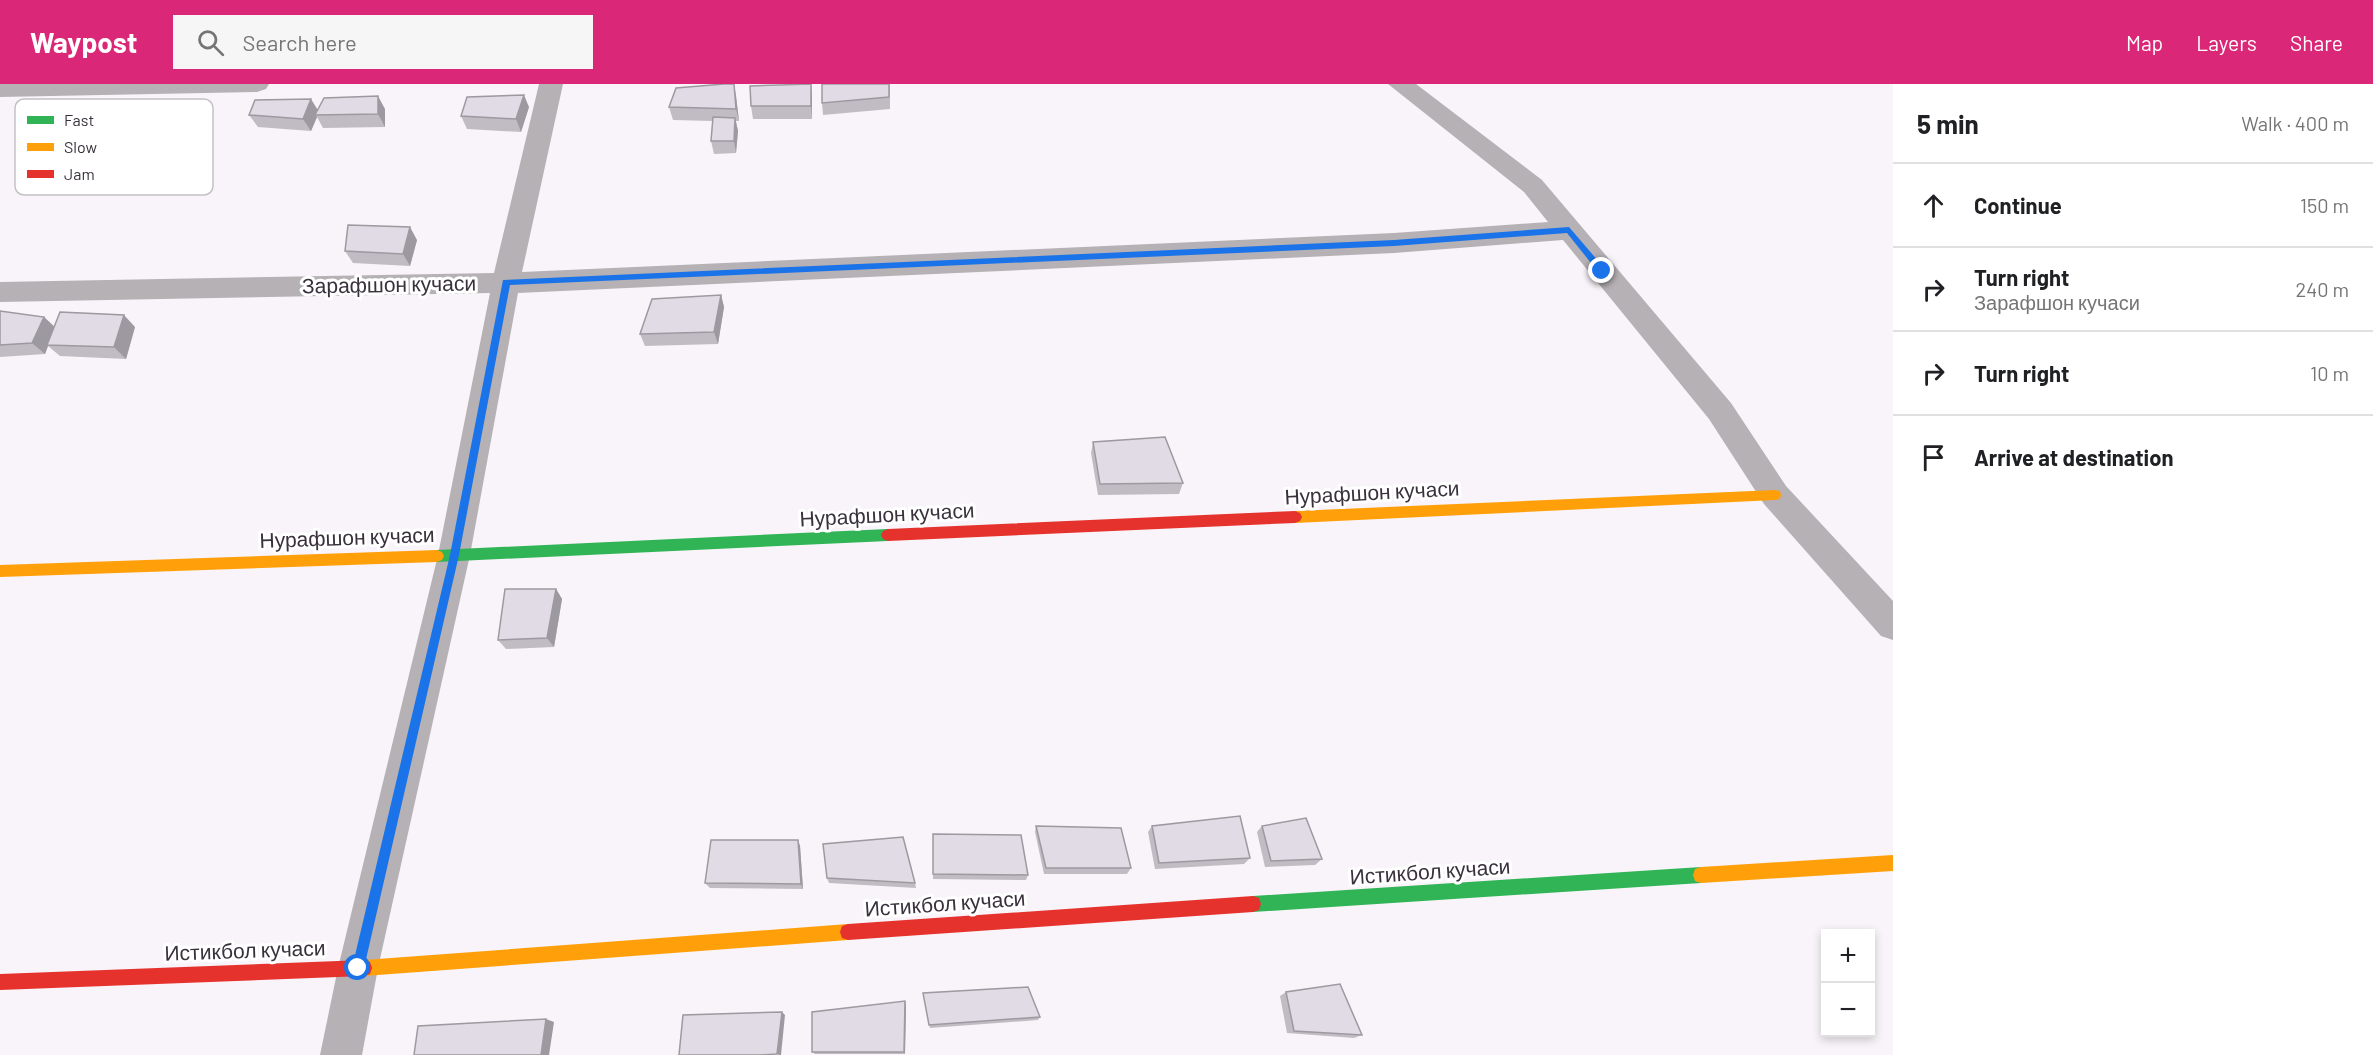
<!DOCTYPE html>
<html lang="en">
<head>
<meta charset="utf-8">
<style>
  :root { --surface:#fff; --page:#f6f6f6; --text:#202124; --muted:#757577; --line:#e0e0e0; --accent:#db2777 }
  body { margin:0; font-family:Barlow,sans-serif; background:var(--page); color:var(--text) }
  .controls { position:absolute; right:18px; bottom:18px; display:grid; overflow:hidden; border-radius:0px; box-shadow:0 3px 9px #0003 }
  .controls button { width:54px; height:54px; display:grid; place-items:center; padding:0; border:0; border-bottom:2px solid var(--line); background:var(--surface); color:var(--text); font:30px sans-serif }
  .stop { position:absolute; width:18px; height:18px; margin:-14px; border:4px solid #1a73e8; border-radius:50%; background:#fff }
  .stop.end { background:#1a73e8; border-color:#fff; box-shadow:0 2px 6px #0008 }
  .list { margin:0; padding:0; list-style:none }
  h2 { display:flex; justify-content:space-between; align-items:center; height:78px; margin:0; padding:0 24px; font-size:26px }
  h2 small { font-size:20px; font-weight:400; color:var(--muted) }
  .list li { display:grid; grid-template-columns:39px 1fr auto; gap:18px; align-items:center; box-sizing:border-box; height:84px; padding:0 24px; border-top:2px solid var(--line) }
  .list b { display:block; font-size:22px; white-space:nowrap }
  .list p { margin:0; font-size:20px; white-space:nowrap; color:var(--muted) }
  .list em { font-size:20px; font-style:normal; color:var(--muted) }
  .icon { flex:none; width:33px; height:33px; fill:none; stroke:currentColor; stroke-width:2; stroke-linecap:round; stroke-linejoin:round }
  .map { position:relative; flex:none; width:1893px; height:971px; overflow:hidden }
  header { display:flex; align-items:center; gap:36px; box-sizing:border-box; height:84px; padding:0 30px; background:var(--accent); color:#fff }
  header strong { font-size:28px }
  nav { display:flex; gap:33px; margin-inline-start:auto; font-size:21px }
  .search { width:420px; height:54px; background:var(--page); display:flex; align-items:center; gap:15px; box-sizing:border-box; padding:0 21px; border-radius:0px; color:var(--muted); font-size:22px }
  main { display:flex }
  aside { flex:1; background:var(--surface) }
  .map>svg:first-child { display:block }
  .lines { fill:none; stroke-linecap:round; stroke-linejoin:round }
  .street { fill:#b6b1b4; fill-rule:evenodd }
  .fast { fill:#30b455; fill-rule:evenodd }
  .slow { fill:#ff9f0a; fill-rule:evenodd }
  .jam { fill:#e5322d; fill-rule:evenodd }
  .wall { fill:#c1bcc4 }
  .shaded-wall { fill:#9d99a0 }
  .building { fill:#e0dbe4; stroke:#9d99a0; stroke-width:1.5 }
  .route { fill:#1a73e8 }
  .labels { text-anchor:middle; stroke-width:6; stroke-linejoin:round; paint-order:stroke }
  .street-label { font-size:21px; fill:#39313b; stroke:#fff }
  .key { fill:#fff; stroke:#c4c1c4; stroke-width:1.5 }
  .key-label { font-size:16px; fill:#39313b }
</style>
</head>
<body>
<header>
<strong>Waypost</strong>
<div class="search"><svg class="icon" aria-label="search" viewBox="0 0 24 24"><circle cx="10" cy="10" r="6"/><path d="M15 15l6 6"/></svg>Search here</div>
<nav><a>Map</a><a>Layers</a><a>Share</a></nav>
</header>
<main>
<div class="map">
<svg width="1893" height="971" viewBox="0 0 1893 971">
  <rect width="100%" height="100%" fill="#f8f4f9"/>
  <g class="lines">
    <path class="street" d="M 0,0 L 269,0 L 266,5 L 257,8 L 0,13 Z
      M 539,0 L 563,0 L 522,188 L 1394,149 L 1548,138 L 1524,108 L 1388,0 L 1416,0 L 1542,96 L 1731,319 L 1786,402 L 1893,517 L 1893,556 L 1881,552 L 1764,420 L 1709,335 L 1563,156 L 1394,169 L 518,209 L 470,471 L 378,884 L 362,971 L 320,971 L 338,884 L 438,471 L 490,209 L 0,218 L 0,198 L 494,189 Z"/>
    <path class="fast" d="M 888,445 L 893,447 L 895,451 L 893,455 L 888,457 L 437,478 L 432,476 L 430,472 L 432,468 L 437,466 Z
      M 1701,783 L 1707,785 L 1709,791 L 1707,797 L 1701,799 L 1253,828 L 1247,826 L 1245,820 L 1247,814 L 1253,812 Z"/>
    <path class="slow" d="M 1775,406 L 1780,407 L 1781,411 L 1780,415 L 1775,416 L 1295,439 L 1290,437 L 1288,433 L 1290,429 L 1295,427 Z
      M 437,466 L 442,468 L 444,472 L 442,476 L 437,478 L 0,493 L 0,481 Z
      M 1893,771 L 1893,787 L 1701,799 L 1695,797 L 1693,791 L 1695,785 L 1701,783 Z
      M 848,840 L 854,842 L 856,848 L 854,854 L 848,856 L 364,892 L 358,890 L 356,884 L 358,878 L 364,876 Z"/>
    <path class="jam" d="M 1295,427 L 1300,429 L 1302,433 L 1300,437 L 1295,439 L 888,457 L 883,455 L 881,451 L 883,447 L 888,445 Z
      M 1253,812 L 1259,814 L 1261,820 L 1259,826 L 1253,828 L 848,856 L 842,854 L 840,848 L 842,842 L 848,840 Z
      M 364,876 L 370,878 L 372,884 L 370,890 L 364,892 L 0,906 L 0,890 Z"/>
  </g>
  <path class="wall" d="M 890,0 L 890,25 L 823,31 L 822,19 Z
    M 736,12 L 739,37 L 736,37 L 738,47 L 736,69 L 714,70 L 711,57 L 713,37 L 673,36 L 669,23 Z
    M 812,12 L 812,35 L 753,35 L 751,22 Z
    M 529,23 L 521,48 L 467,45 L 461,32 Z
    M 385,25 L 385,43 L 323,44 L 317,33 L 311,47 L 258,43 L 249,31 L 318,26 Z
    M 417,156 L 410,182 L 353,179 L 345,167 Z
    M 721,211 L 724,223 L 718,260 L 645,262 L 640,250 Z
    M 0,227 L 44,233 L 54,243 L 135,243 L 126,275 L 60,272 L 48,262 L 45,270 L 0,273 Z
    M 1093,358 L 1183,399 L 1179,410 L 1098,411 L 1091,369 Z
    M 556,505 L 562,515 L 554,563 L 506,565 L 498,556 Z
    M 1036,742 L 1131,784 L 1127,790 L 1044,790 L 1035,748 Z
    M 1152,742 L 1250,774 L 1244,780 L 1155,785 L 1148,748 Z
    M 1262,742 L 1322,775 L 1315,781 L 1265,783 L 1257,748 Z
    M 933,750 L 1028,791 L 1026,796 L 933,795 Z
    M 798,756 L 800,762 L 803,805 L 710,804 L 705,799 Z
    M 827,794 L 915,799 L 916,804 L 829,799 Z
    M 1286,908 L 1362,951 L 1354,954 L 1287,949 L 1280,912 Z
    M 923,909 L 1040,933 L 1038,936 L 930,944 Z
    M 905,917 L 906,920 L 905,970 L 815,970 L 812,968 Z"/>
  <path class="shaded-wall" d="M 734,0 L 736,12 L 739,37 L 736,25 Z
    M 811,0 L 812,12 L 812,35 L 811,22 Z
    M 524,11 L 529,23 L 521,48 L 516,35 Z
    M 378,12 L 385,25 L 385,43 L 378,30 Z
    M 311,15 L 319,28 L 315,31 L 317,33 L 311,47 L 303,35 Z
    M 735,34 L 738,47 L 736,69 L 734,57 Z
    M 410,143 L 417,156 L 410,182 L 403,170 Z
    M 721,211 L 724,223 L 718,260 L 714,248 Z
    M 124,231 L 135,243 L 126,275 L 114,263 Z
    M 44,233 L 57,245 L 47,261 L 48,262 L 45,270 L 32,259 Z
    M 556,505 L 562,515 L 554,563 L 547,554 Z
    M 798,756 L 800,762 L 803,805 L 801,800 Z
    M 905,917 L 906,920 L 905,970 L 904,968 Z
    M 782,928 L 785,931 L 781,971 L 779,971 L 777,970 Z
    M 546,935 L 554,938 L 549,971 L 541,971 Z"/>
  <path class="building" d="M 724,0 L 734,0 L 736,25 L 669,23 L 676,4 Z
    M 811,0 L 811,22 L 751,22 L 750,2 Z
    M 822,0 L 889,0 L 889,13 L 822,19 Z
    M 524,11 L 516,35 L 461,32 L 467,13 Z
    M 378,12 L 378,30 L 315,31 L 324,14 Z
    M 311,15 L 303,35 L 249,31 L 255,16 Z
    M 713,33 L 735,34 L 734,57 L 711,57 Z
    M 348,141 L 410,143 L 403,170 L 345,167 Z
    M 721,211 L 714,248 L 640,250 L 652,215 Z
    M 0,227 L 44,233 L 32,259 L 0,261 Z
    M 60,228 L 124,231 L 114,263 L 47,261 Z
    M 1165,353 L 1183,399 L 1100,400 L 1093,358 Z
    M 505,505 L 556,505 L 547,554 L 498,556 Z
    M 1240,732 L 1250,774 L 1159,779 L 1152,742 Z
    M 1306,734 L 1322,775 L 1271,777 L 1262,742 Z
    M 1036,742 L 1121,744 L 1131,784 L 1046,784 Z
    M 933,750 L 1021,751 L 1028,791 L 933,790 Z
    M 903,753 L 915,799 L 827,794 L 823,760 Z
    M 711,756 L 798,756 L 801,800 L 705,799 Z
    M 1340,900 L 1362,951 L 1294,947 L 1286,908 Z
    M 1028,903 L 1040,933 L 929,941 L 923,909 Z
    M 905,917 L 904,968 L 812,968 L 812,928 Z
    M 782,928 L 777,970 L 760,971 L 679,971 L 683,931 Z
    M 546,935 L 541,971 L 414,971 L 418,942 Z"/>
  <path class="route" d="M 1569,143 L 1605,185 L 1605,189 L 1599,189 L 1567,149 L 1394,162 L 510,201 L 459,471 L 364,884 L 358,890 L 354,888 L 352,884 L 450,471 L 503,196 L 1394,156 Z"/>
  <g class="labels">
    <g class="street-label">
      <text transform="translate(389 201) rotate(-1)" y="7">Зарафшон кучаси</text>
      <text transform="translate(1372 409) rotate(-3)" y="7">Нурафшон кучаси</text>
      <text transform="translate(887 431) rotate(-3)" y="7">Нурафшон кучаси</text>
      <text transform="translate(347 454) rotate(-2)" y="7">Нурафшон кучаси</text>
      <text transform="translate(1430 788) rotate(-4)" y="7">Истикбол кучаси</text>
      <text transform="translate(945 820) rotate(-4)" y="7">Истикбол кучаси</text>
      <text transform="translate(245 867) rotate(-2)" y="7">Истикбол кучаси</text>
    </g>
  </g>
  <rect x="15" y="15" width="198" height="96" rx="9" class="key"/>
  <rect x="27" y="32" width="27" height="8" fill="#30b455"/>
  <rect x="27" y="59" width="27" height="8" fill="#ff9f0a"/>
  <rect x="27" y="86" width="27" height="8" fill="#e5322d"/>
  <g class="key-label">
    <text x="64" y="42">Fast</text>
    <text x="64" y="69">Slow</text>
    <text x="64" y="96">Jam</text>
  </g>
</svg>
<div class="controls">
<button>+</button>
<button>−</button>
</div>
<div class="stop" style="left:358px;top:884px"></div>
<div class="stop end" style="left:1602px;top:187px"></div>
</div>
<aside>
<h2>5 min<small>Walk · 400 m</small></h2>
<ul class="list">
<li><svg class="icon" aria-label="ahead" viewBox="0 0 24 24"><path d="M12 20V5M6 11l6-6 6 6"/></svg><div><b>Continue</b></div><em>150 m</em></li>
<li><svg class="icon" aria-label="right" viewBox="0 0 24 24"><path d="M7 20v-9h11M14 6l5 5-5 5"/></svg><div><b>Turn right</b><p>Зарафшон кучаси</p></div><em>240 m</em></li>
<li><svg class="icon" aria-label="right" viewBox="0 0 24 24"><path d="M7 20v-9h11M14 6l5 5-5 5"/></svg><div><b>Turn right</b></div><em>10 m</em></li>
<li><svg class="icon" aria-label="arrive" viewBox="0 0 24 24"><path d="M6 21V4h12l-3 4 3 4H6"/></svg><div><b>Arrive at destination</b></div></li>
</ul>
</aside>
</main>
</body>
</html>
